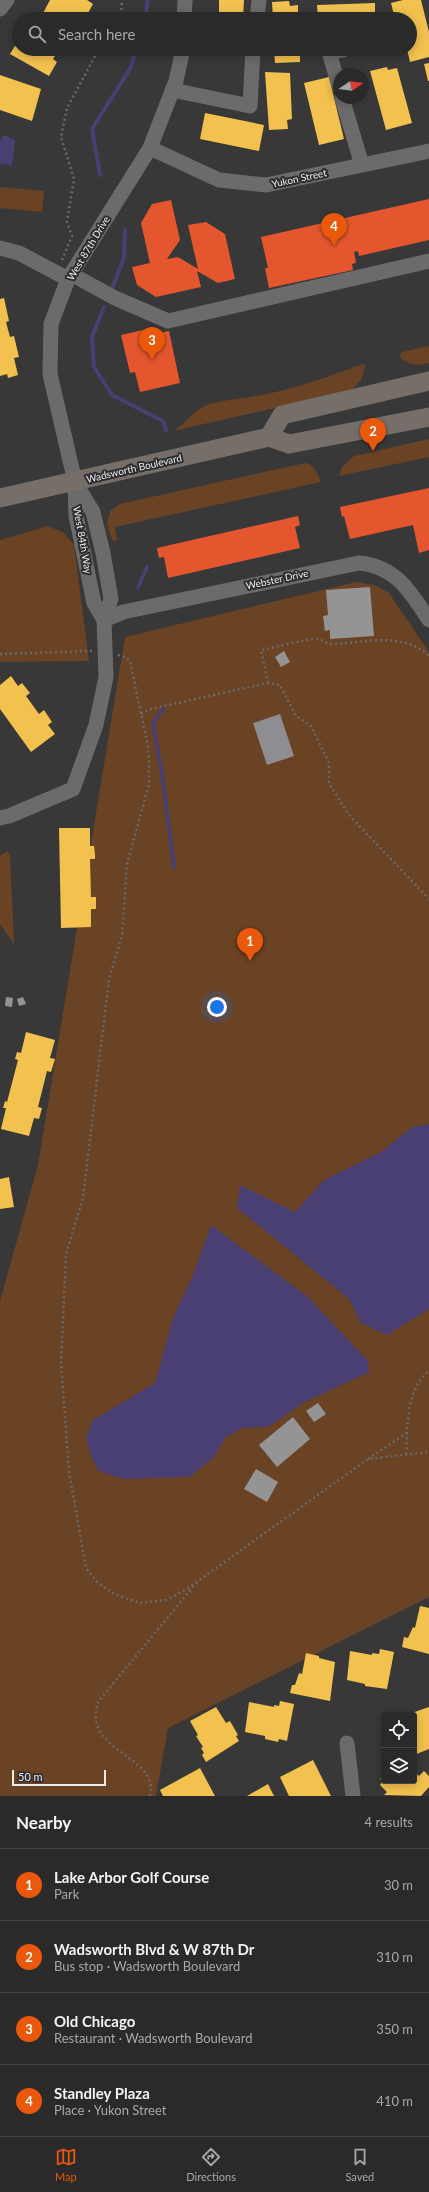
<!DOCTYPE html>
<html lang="en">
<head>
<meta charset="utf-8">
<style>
  :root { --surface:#2a2a2b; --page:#323233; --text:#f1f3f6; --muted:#a5a7a9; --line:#464647; --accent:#ea580c }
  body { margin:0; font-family:Lato,sans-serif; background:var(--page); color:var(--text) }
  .controls { position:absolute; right:12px; bottom:12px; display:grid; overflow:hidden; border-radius:4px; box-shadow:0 2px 10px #0003 }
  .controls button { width:36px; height:36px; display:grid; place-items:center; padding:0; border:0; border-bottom:1px solid var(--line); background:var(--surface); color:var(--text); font:20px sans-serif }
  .compass { position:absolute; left:333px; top:68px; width:36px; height:36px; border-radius:50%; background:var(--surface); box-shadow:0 2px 10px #0003; rotate:77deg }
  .scale { position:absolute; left:12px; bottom:10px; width:94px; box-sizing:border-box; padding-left:4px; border:2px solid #edecee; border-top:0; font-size:11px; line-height:14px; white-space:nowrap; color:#edecee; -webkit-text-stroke:3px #2d2d30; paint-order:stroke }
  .you { position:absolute; left:217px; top:1007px; width:14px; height:14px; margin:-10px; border:3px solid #fff; border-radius:50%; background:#1a73e8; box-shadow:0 0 0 6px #1a73e833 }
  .badge { display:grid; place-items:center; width:26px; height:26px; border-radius:50%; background:var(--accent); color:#fff; font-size:13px; font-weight:700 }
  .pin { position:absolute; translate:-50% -33px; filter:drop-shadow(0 1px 2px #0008) }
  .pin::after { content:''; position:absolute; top:21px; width:14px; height:12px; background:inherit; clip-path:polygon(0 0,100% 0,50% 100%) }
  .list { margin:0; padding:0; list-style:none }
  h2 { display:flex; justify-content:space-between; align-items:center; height:52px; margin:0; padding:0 16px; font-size:17px }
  h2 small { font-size:13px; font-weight:400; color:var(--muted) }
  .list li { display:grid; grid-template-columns:26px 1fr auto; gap:12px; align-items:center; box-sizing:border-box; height:72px; padding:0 16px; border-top:1px solid var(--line) }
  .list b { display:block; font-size:15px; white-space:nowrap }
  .list p { margin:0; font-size:13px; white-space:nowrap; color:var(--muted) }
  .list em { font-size:13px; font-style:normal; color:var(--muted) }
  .icon { flex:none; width:22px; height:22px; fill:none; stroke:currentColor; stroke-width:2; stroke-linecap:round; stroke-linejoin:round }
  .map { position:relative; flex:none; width:429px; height:1796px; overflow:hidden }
  .search { position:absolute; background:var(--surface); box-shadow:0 2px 10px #0003; left:12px; right:12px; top:12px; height:44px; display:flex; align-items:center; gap:10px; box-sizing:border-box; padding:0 14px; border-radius:22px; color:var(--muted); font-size:15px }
  .sheet { height:340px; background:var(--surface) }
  nav { display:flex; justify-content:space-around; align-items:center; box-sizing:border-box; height:56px; border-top:1px solid var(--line); background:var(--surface); font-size:11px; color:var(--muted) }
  nav a { display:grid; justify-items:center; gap:2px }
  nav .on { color:var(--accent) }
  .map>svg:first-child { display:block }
  .green { fill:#6a4224 }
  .water { fill:#4a3f72 }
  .homes { fill:#f2c14e }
  .shops { fill:#e4572e }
  .industry { fill:#8d8d92 }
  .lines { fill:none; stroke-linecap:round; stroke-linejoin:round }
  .stream { stroke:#4a3f72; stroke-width:4 }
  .building { fill:#949495 }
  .path { stroke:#69696a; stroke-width:2.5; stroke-dasharray:2 3; stroke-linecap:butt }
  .minor { stroke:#6b6b6c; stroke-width:15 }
  .major { stroke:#756e69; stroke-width:19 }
  .labels { text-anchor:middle; stroke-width:4; stroke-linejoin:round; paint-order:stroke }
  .street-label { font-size:10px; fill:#edecee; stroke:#2d2d30 }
</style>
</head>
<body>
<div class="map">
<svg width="429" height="1796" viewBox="0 0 429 1796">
  <rect width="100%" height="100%" fill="#383839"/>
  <path class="green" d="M 0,187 L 44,191 L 42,212 L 0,208 Z
    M 429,346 L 429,363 C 417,366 407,365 399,356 L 402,352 Z
    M 362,364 L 365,365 C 364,377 359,384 350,391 L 173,431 C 186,424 193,410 207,405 C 224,399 244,399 262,395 C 297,388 329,377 362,364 Z
    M 429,439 L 429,457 L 339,476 L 342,467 L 354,456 Z
    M 305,463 C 314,464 318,474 321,482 L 115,527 L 117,541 L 112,540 L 107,524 L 110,511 L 120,504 Z
    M 48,526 L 64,533 L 74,545 L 89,661 L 0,662 L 0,540 Z
    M 356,582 L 375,585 L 389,593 L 429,652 L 429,1597 L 168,1728 L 156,1796 L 0,1796 L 0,1301 L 38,1165 L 125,637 Z
    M 7,851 L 10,855 L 14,944 L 0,924 L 0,856 Z"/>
  <path class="water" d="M 4,135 L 15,140 L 12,165 L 0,164 L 0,141 Z
    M 429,1124 L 429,1309 L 387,1335 L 361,1323 L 349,1299 L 237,1208 L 240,1185 L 295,1212 L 324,1180 L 381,1152 L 412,1127 Z
    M 211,1225 L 308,1297 L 368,1361 L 369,1372 L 303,1403 L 268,1427 L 242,1428 L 225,1438 L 214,1457 L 190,1477 L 124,1479 L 98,1471 L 90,1453 L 86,1437 L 93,1420 L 155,1383 L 173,1318 L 193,1275 Z"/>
  <path class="homes" d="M 50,0 L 87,0 L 93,4 L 86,17 L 79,14 L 76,19 L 40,19 Z
    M 219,0 L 244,0 L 243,19 L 219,19 Z
    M 403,0 L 421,0 L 429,32 L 429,57 L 410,62 L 407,49 L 410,49 L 410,19 L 395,19 L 391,3 Z
    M 289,1 L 290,6 L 298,5 L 298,19 L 273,19 L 272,2 Z
    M 375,3 L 375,13 L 378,13 L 378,19 L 318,19 L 317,5 Z
    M 15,46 L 22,50 L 59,49 L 53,59 L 57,62 L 49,76 L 10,54 Z
    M 274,49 L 300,49 L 300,62 L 275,63 Z
    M 429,63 L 429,81 L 428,81 L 424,64 Z
    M 387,67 L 388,70 L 397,68 L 412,123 L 386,130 L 370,71 Z
    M 265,72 L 290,73 L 292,119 L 287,120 L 288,129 L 269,130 Z
    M 0,75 L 41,89 L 32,121 L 0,110 Z
    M 329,77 L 344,139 L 319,145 L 304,83 Z
    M 205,113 L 264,125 L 259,151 L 200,139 Z
    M 4,298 L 9,321 L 6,322 L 10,337 L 14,336 L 19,357 L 14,358 L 18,375 L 8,378 L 7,374 L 0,376 L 0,299 Z
    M 11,676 L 18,686 L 22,683 L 30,693 L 26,696 L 39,714 L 44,710 L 52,722 L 48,725 L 55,734 L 31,752 L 0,709 L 0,685 Z
    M 59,828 L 90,828 L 90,846 L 94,846 L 95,854 L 95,859 L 90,859 L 91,897 L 96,897 L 96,909 L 91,909 L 91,927 L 61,928 Z
    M 26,1032 L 55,1040 L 50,1058 L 55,1059 L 51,1072 L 47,1071 L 38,1107 L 42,1108 L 39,1119 L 34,1118 L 29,1136 L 1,1129 L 6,1108 L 3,1108 L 5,1101 L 7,1102 L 18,1060 L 15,1059 L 17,1052 L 21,1053 Z
    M 9,1177 L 14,1207 L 0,1209 L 0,1179 Z
    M 420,1606 L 429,1608 L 429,1654 L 402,1647 L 404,1637 L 408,1638 L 413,1627 L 415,1628 Z
    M 380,1649 L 394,1652 L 387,1689 L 365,1686 L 365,1684 L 347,1680 L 350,1651 L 372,1655 L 372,1653 L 379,1654 Z
    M 306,1653 L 319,1656 L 319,1658 L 335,1662 L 330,1701 L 290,1693 L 292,1685 L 295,1685 L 299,1673 L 302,1674 Z
    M 280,1701 L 294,1704 L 287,1741 L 279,1739 L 278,1742 L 274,1741 L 265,1739 L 265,1736 L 245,1732 L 249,1702 L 274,1707 L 274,1705 L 279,1706 Z
    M 216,1707 L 226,1723 L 230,1721 L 238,1735 L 236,1736 L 239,1741 L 206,1762 L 202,1755 L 204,1753 L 201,1748 L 203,1747 L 196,1736 L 198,1735 L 190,1721 Z
    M 429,1707 L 429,1749 L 414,1755 L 414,1715 L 406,1715 Z
    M 313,1760 L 331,1796 L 289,1796 L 280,1777 Z
    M 200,1768 L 215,1796 L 163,1796 L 160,1790 Z
    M 424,1771 L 429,1776 L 429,1787 L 421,1796 L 384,1795 L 387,1792 L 380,1785 L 383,1781 L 380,1779 L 384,1775 L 384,1781 L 414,1781 L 414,1772 L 419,1776 Z
    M 268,1784 L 274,1796 L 247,1796 Z"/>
  <path class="shops" d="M 429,199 L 429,240 L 359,256 L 358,251 L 354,252 L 356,263 L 352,264 L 353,270 L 269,288 L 265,268 L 268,268 L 261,237 Z
    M 171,200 L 180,240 L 167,259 L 178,257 L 198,269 L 188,225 L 206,222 L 225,234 L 235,279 L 218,283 L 197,271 L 201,287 L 156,297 L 137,285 L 132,267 L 150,263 L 141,223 L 152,204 Z
    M 152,328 L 154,334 L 169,331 L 180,383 L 140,392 L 135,372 L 130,373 L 121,335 Z
    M 429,488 L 429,550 L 419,553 L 413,525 L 350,539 L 344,516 L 342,517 L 340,507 Z
    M 298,516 L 300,525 L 295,527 L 300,548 L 168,578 L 164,557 L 159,558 L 157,548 Z"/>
  <path class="industry" d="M 280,714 L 294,756 L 267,765 L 253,723 Z"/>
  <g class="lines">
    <path class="stream" d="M 145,19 L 148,0
      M 100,175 L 92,129 L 131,67 L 136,49
      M 111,291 L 124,258 L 125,230
      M 104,307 L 92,337 L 94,367 L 112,395 L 163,421 L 166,430
      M 138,587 L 147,567
      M 163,709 L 153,723 L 163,780 L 174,867"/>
  </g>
  <path class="building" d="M 370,587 L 374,636 L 330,639 L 330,630 L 325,631 L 323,616 L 328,615 L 326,590 Z
    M 284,651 L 290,662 L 281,667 L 275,657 Z
    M 6,997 L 13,998 L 12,1007 L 5,1006 Z
    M 23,997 L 26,1004 L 19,1006 L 17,999 Z
    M 318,1403 L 326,1414 L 314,1422 L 306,1411 Z
    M 293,1417 L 310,1439 L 277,1467 L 259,1445 Z
    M 256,1469 L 278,1482 L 267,1502 L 244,1489 Z"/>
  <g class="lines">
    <path class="path" d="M 118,19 L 121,15 L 122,0
      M 62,260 L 72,236 L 67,222 L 74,179 L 61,137 L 67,108 L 99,49
      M 0,654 L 93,651
      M 118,655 L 125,657 L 130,661 L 147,742 L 149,760 L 149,784 L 127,864 L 122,936 L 109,979 L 83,1198 L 66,1254 L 61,1363 L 69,1472 L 86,1568 L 98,1583 L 114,1594 L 140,1603 L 166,1600 L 187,1589 L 368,1459 L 429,1452
      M 268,683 L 261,650 C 273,648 308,638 318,639 C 323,640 327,644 332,644 C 364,643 403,631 429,656
      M 141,714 L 151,709 L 268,683 L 280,685 L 296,716 L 311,726 L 329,763 L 329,783 L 348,814 L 429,899
      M 406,1454 C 408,1426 405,1390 429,1371
      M 368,1459 L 408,1432
      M 150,1796 C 159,1760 101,1754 96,1720 C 95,1715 97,1707 98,1702 L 197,1582"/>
    <path class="minor" d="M 0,9 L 7,0
      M 184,19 L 185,0
      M 257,19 L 259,0
      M 339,86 L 329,52 L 343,50
      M 172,90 L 250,106 L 253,49
      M 342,98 L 362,165
      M 150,148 L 219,180 L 266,185 L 429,151
      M 0,248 L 19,253 L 68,279
      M 71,274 L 115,298 L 168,321 L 429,261
      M 104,620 L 94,603 L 76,516 L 75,482 L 50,374 L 51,324 L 68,279 L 150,148 L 176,81 L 183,49
      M 104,620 L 123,612 L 359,563 C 395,566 410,591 429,620
      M 0,818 L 9,816 L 73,789 L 96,725 L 106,677 L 104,620 L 111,599 L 103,553 L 93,512 L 76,484
      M 347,1743 L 353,1796"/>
    <path class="major" d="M 269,437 L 282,415 L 429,381
      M 0,498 L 269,437 L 289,444 L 429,417"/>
  </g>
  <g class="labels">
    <g class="street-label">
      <text transform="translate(299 178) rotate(-12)" y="4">Yukon Street</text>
      <text transform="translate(88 248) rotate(-59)" y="4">West 87th Drive</text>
      <text transform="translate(134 468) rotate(-13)" y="4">Wadsworth Boulevard</text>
      <text transform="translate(83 540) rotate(80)" y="4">West 84th Way</text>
      <text transform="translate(277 579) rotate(-12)" y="4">Webster Drive</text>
    </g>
  </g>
</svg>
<div class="controls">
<button><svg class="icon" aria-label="locate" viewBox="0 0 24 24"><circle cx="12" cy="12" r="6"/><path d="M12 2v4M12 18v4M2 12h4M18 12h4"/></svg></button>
<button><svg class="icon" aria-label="layers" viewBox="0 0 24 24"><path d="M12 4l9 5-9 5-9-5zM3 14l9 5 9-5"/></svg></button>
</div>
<svg class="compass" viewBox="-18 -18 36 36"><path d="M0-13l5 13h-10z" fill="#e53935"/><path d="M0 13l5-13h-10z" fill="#a5a7a9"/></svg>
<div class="scale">50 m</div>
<div class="you"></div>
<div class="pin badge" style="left:250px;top:961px">1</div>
<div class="pin badge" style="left:373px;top:451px">2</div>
<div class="pin badge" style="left:152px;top:360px">3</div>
<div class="pin badge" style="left:334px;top:246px">4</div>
<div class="search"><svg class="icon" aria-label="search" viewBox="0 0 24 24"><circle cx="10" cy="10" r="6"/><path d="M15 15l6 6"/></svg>Search here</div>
</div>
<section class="sheet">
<h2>Nearby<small>4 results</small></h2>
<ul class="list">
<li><span class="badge">1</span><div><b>Lake Arbor Golf Course</b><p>Park</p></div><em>30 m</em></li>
<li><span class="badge">2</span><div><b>Wadsworth Blvd &amp; W 87th Dr</b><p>Bus stop · Wadsworth Boulevard</p></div><em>310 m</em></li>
<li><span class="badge">3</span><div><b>Old Chicago</b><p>Restaurant · Wadsworth Boulevard</p></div><em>350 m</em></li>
<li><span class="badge">4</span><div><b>Standley Plaza</b><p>Place · Yukon Street</p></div><em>410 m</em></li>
</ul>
</section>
<nav>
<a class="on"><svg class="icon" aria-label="map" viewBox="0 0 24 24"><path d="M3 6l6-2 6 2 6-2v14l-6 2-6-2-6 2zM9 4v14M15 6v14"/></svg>Map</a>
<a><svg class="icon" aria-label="directions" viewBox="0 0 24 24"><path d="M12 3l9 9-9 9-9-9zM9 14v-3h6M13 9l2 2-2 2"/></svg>Directions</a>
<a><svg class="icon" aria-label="saved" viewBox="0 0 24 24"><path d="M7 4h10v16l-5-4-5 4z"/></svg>Saved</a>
</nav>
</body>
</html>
